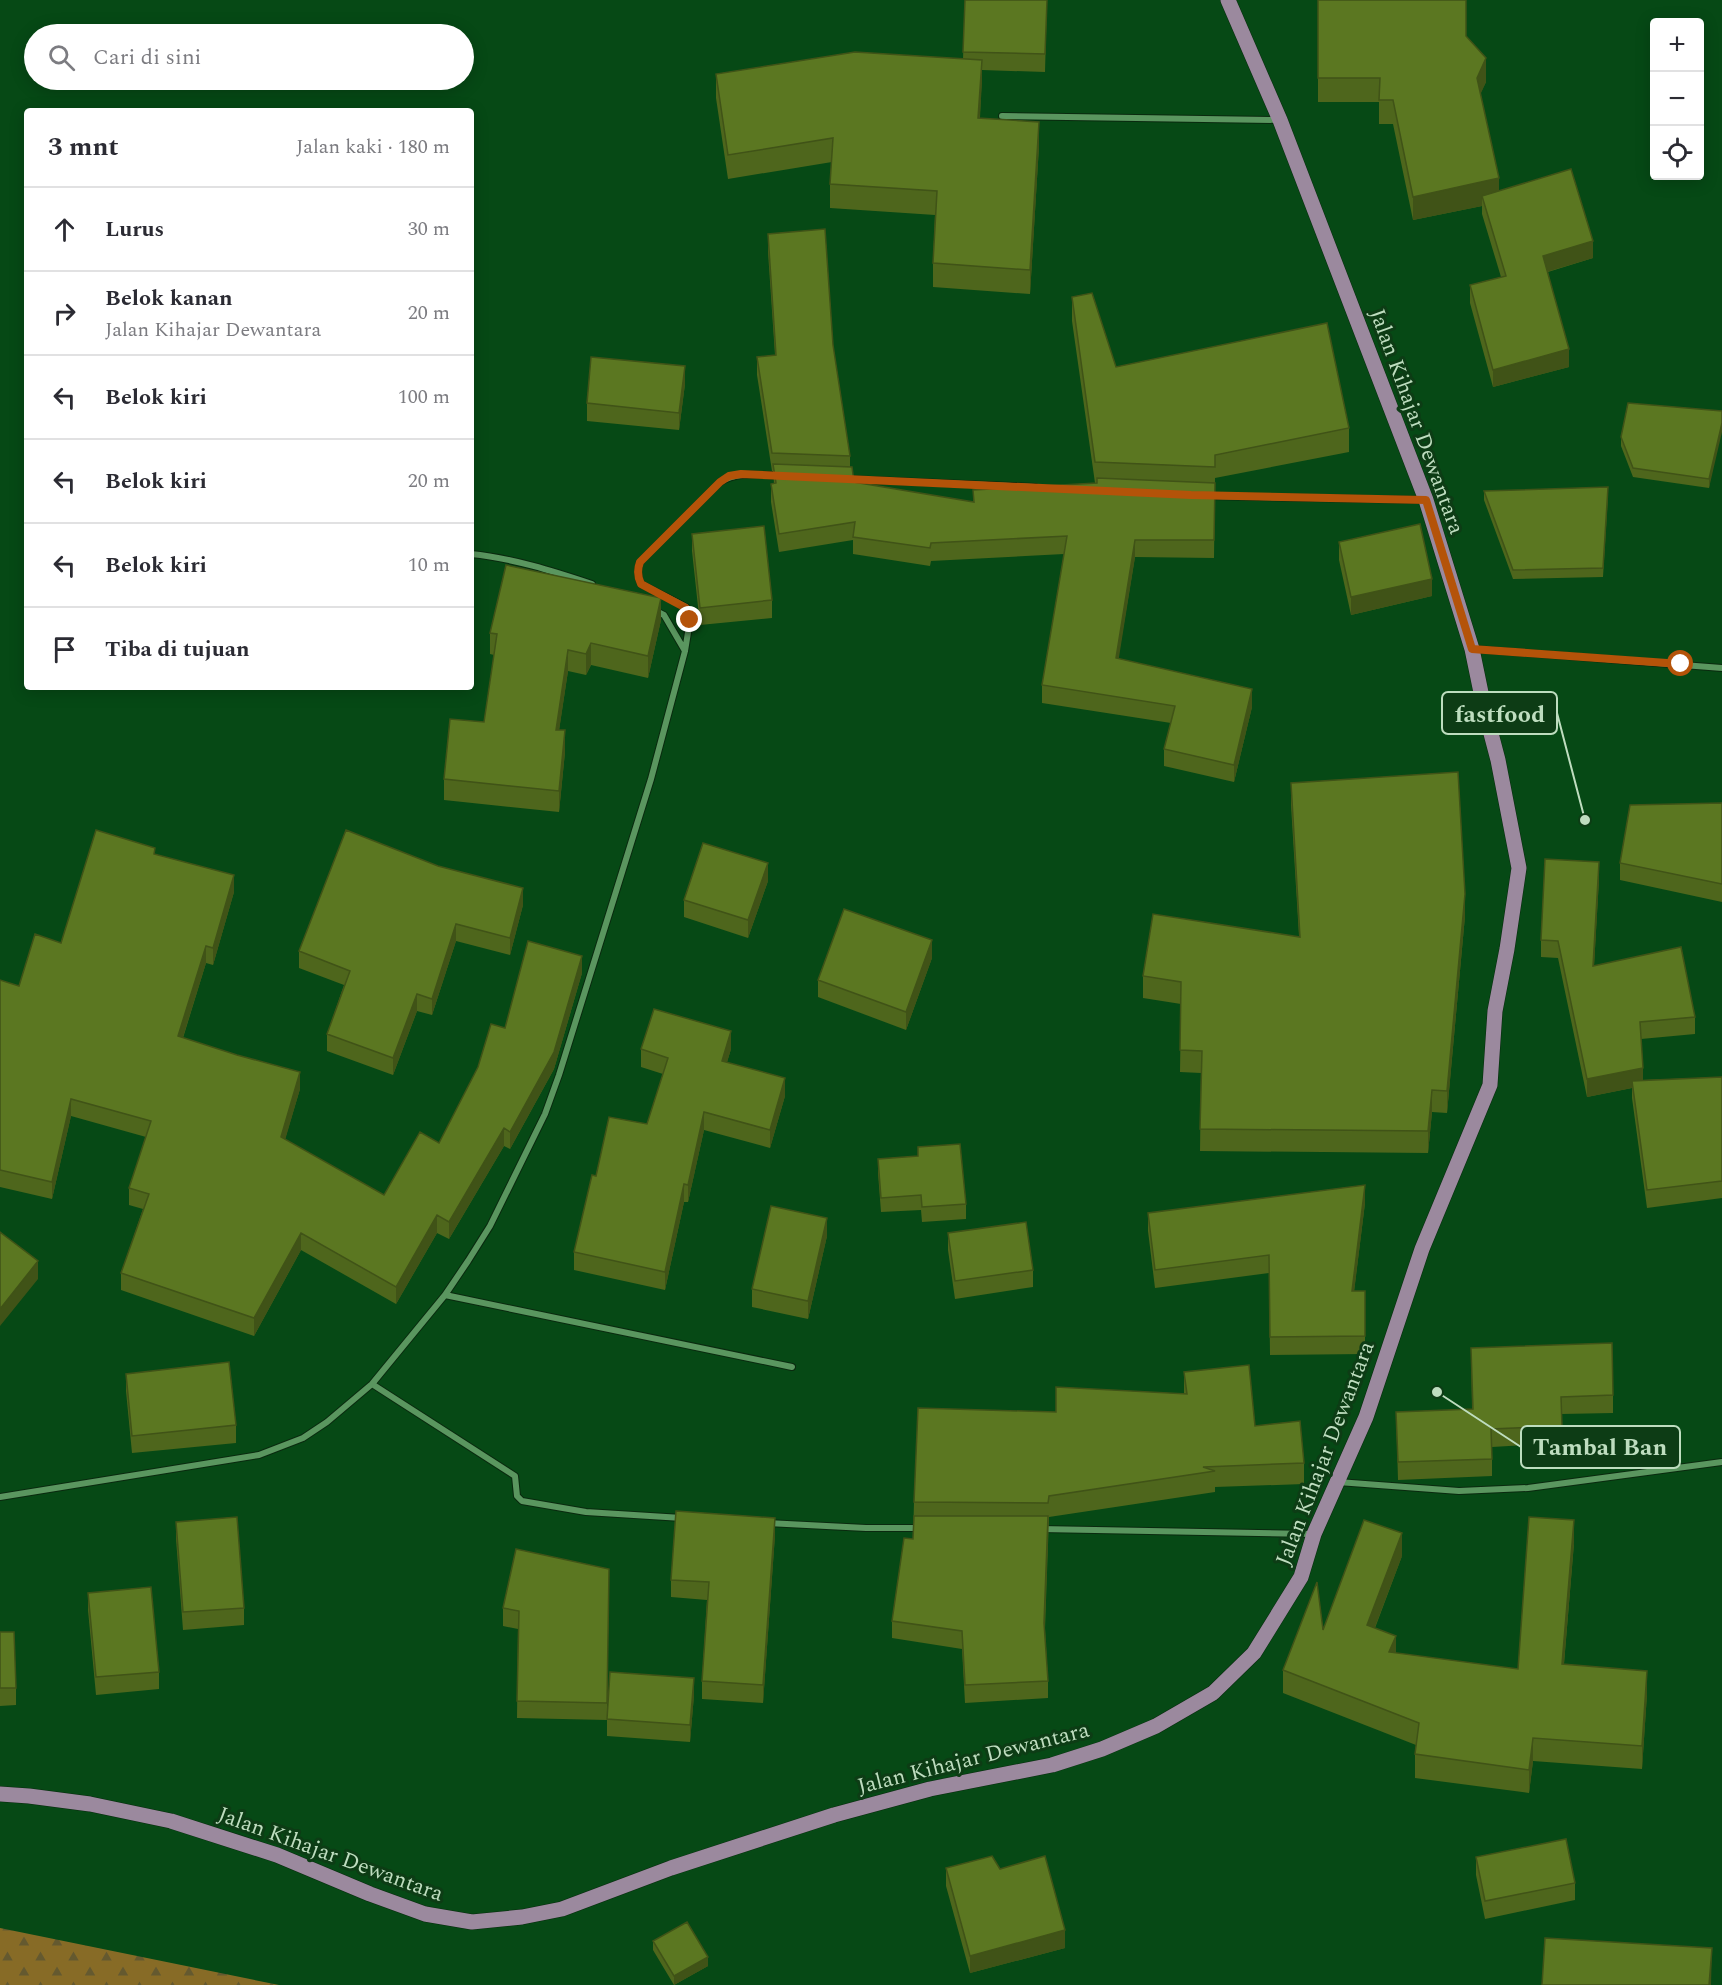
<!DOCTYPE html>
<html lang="id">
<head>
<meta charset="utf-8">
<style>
  :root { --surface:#fff; --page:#f7f7f7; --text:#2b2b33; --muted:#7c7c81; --line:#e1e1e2 }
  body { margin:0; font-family:Spectral,serif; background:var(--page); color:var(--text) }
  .controls { position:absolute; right:18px; top:18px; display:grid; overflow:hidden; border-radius:6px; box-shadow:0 3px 15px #0003 }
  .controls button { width:54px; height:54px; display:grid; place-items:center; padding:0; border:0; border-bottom:2px solid var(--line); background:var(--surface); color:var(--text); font:30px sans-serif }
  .stop { position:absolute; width:18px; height:18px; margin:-14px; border:4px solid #b45309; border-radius:50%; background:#fff }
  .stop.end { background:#b45309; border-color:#fff; box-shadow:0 2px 6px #0008 }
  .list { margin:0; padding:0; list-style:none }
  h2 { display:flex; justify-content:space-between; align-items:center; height:78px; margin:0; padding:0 24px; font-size:26px }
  h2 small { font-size:20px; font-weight:400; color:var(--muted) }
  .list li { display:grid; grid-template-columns:39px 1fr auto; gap:18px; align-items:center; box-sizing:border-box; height:84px; padding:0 24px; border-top:2px solid var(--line) }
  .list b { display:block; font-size:22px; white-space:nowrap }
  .list p { margin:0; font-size:20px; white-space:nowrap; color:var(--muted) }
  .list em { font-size:20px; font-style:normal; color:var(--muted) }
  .icon { flex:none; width:33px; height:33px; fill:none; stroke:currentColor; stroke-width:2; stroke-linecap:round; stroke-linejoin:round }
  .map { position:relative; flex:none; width:1722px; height:1985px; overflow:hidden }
  .search { position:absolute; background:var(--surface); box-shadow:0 3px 15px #0003; left:24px; top:24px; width:450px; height:66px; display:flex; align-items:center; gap:15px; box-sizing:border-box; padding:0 21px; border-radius:33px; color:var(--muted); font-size:22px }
  .panel { position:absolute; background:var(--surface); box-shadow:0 3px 15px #0003; left:24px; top:108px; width:450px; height:582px; border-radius:6px }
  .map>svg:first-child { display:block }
  .forest { fill:url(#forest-firs) }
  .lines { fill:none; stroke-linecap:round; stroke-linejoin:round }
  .street-casing { stroke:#0a2a0f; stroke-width:8 }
  .primary-casing { stroke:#0a2a0f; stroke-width:16 }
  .street { stroke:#5a965f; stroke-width:6 }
  .primary { stroke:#9b899e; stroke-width:15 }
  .wall { fill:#4e661c }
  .shaded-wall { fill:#405317 }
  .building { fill:#5b7721; stroke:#405317; stroke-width:1.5 }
  .route { stroke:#b45309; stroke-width:8 }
  .labels { text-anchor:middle; stroke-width:6; stroke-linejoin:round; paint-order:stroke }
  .street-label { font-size:22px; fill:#beddbf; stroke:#0d3c15 }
  .leader { fill:none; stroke:#beddbf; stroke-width:2 }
  .callout-dot { fill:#beddbf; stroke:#0d3c15; stroke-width:2 }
  .callout { fill:#0d3c15; stroke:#beddbf; stroke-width:2 }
  .callout-label { font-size:24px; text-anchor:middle; font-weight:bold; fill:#beddbf }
</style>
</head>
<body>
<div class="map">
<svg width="1722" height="1985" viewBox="0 0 1722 1985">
  <defs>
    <pattern id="forest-firs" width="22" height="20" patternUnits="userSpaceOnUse" patternTransform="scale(1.5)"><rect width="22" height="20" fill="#876b26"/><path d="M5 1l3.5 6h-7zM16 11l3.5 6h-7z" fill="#64592f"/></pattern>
  </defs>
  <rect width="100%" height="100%" fill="#064915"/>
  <path class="forest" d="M 0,1928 L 279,1985 L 0,1985 Z"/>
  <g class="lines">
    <g class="street-casing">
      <path id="street" d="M 1002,116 L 1280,120
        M 848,479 L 1035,487
        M 1207,496 L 1425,500
        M 471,554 C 512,558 553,571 592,584
        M 654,610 L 664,615 L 685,651
        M 1474,649 L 1722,668
        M 445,1295 L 792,1367
        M 372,1384 L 515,1476 L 517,1496 L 522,1501 L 586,1512 L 682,1518
        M 1338,1482 L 1459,1491 L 1528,1488 L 1722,1462
        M 0,1497 L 259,1455 L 303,1438 L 327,1422 L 372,1384 L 445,1295 L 468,1261 L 490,1226 L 545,1114 L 559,1075 L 651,779 L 685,651 L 690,620 L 686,607 L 641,584 C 637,576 637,570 640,562 L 720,482 C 738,471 760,475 781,476
        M 767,1523 L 866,1528 L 919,1528
        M 1040,1529 L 1312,1534"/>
    </g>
    <g class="primary-casing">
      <path id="primary" d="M 0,1794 L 29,1796 L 90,1804 L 171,1821 L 277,1855 L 370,1894 L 425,1914 L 472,1922 L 522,1917 L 562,1909 L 671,1868 L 834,1815 L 930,1789 L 1052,1765 L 1102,1749 L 1156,1726 L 1213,1693 L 1254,1653 L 1301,1577 L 1314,1534 L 1366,1417 L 1422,1249 L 1490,1085 L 1495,1011 L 1507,949 L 1519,868 L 1498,760 L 1484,707 L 1472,649 L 1426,500 L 1280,120 L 1228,0"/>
    </g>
    <use href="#street" class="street"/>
    <use href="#primary" class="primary"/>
  </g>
  <path class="wall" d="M 965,0 L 1047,0 L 1045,72 L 982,70 L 980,118 L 1039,146 L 1030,294 L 933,287 L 933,263 L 935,215 L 830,208 L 830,184 L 832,162 L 728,179 L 716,98 L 716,74 L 963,59 Z
    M 1318,0 L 1466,36 L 1486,82 L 1480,94 L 1499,191 L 1593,258 L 1548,272 L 1569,367 L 1493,387 L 1470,303 L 1470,285 L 1501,277 L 1482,214 L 1482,206 L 1413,220 L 1393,124 L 1379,124 L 1379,102 L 1318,102 Z
    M 768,234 L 833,345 L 850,456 L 850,467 L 854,482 L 973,502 L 973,490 L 1095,483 L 1072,321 L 1072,297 L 1116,367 L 1349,428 L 1349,452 L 1215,478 L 1214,558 L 1135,557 L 1118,659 L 1252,707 L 1234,782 L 1164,766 L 1164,749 L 1171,723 L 1042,703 L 1042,685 L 1064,554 L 931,561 L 930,566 L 853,554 L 853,540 L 779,552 L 771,502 L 771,484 L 774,483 L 773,471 L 772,471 L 757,375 L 757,357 L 775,355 L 768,252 Z
    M 685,384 L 679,430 L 587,421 L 587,403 Z
    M 1722,411 L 1709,488 L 1633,477 L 1621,446 L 1621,437 Z
    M 1484,491 L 1608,496 L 1603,577 L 1513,579 L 1484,500 Z
    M 692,534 L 772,600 L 772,618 L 700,625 L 692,551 Z
    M 1339,542 L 1432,596 L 1351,615 L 1339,560 Z
    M 661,620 L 648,678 L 591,665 L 586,675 L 568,671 L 559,730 L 565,752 L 559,812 L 444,800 L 444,779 L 484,722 L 494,655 L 490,654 L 490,633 Z
    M 1291,783 L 1465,916 L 1447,1113 L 1432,1112 L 1428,1153 L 1200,1151 L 1201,1073 L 1180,1072 L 1181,1004 L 1143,998 L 1143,976 L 1299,936 L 1291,805 Z
    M 1722,803 L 1722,902 L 1620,880 L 1620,863 Z
    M 155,854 L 234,892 L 213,965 L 206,963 L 183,1038 L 300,1089 L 285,1139 L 384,1195 L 439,1143 L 505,1028 L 582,973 L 554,1069 L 510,1149 L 504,1146 L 449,1239 L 437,1233 L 396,1304 L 301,1250 L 254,1336 L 121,1290 L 121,1273 L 143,1209 L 129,1205 L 129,1188 L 146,1137 L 71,1116 L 52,1199 L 0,1187 L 0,980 L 19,986 L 61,943 Z
    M 1599,879 L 1594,966 L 1695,1017 L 1695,1034 L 1641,1039 L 1643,1080 L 1722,1077 L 1722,1198 L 1647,1208 L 1632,1098 L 1632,1088 L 1587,1097 L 1558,958 L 1541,957 L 1541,940 Z
    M 768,881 L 748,938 L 684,917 L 684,900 Z
    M 523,905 L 510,955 L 456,941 L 432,1015 L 417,1011 L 393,1075 L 327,1051 L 327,1034 L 344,985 L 299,968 L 299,951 Z
    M 932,958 L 906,1030 L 818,997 L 818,980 Z
    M 641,1049 L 731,1049 L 727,1062 L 785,1096 L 770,1148 L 704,1130 L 688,1202 L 684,1202 L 665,1290 L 574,1270 L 574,1252 L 596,1176 L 647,1124 L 663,1074 L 641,1067 Z
    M 918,1147 L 966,1204 L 966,1219 L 922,1222 L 921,1210 L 881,1212 L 878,1173 L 878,1159 L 918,1156 Z
    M 1365,1203 L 1354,1291 L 1365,1291 L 1365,1354 L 1270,1355 L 1269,1273 L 1155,1288 L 1148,1231 L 1148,1213 Z
    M 948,1233 L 1033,1270 L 1033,1287 L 955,1299 L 948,1250 Z
    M 827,1236 L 808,1319 L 752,1307 L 752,1289 Z
    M 1471,1348 L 1613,1395 L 1613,1413 L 1561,1414 L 1562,1443 L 1492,1447 L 1492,1476 L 1398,1480 L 1396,1412 L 1472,1409 Z
    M 1184,1372 L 1304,1463 L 1304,1484 L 1215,1487 L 1215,1492 L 1049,1517 L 1045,1629 L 1048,1681 L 1048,1698 L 965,1703 L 962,1649 L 892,1638 L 892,1621 L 913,1539 L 914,1502 L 1056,1412 L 1184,1394 Z
    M 126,1374 L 236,1425 L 236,1443 L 132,1453 L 126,1391 Z
    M 176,1522 L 244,1608 L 244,1625 L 183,1630 L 176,1539 Z
    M 775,1535 L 763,1703 L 702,1699 L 702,1681 L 707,1600 L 671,1597 L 671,1580 Z
    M 1574,1543 L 1564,1664 L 1647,1694 L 1642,1769 L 1533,1761 L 1529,1793 L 1415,1778 L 1415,1754 L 1416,1745 L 1283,1693 L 1283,1670 L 1323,1630 L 1402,1556 L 1375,1628 L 1396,1653 L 1518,1669 Z
    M 609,1569 L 607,1715 L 694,1695 L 690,1742 L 607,1736 L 607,1720 L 517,1718 L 518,1629 L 503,1626 L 503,1608 Z
    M 88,1593 L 159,1672 L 159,1689 L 96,1695 L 88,1610 Z
    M 0,1632 L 16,1688 L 16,1705 L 0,1706 Z
    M 1476,1857 L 1575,1883 L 1575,1900 L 1485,1919 L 1476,1875 Z
    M 946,1868 L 1000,1869 L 1065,1948 L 970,1973 L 946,1886 Z
    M 653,1941 L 708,1966 L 674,1985 L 653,1950 Z"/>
  <path class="shaded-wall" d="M 1486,58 L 1486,82 L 1477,102 L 1477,78 Z
    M 982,60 L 982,84 L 978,142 L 978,118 Z
    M 1039,122 L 1039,146 L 1030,294 L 1030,270 Z
    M 1499,178 L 1499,202 L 1482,196 L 1482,206 L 1413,220 L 1413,197 Z
    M 1593,241 L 1593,258 L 1543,273 L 1543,256 Z
    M 1569,349 L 1569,367 L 1493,387 L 1493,370 Z
    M 685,366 L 685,384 L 679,430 L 679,413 Z
    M 1722,423 L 1722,432 L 1709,488 L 1709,479 Z
    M 1135,540 L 1135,557 L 1116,676 L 1116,658 Z
    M 1432,579 L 1432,596 L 1351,615 L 1351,597 Z
    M 661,598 L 661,620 L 648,678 L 648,656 Z
    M 591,643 L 591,665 L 586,675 L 586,654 Z
    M 568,650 L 568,671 L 556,751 L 556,730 Z
    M 1252,689 L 1252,707 L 1234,782 L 1234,765 Z
    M 565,730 L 565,752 L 559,812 L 559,791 Z
    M 1599,862 L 1599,879 L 1593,984 L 1593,966 Z
    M 768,863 L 768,881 L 748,938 L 748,920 Z
    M 234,875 L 234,892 L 213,965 L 213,948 Z
    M 523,888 L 523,905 L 510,955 L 510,938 Z
    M 1465,894 L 1465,916 L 1447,1113 L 1447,1091 Z
    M 456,924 L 456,941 L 432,1015 L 432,999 Z
    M 932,940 L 932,958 L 906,1030 L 906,1012 Z
    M 206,946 L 206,963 L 178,1053 L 178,1036 Z
    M 582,956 L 582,973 L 554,1069 L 510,1149 L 510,1132 Z
    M 417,994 L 417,1011 L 393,1075 L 393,1058 Z
    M 731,1031 L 731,1049 L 722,1079 L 722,1061 Z
    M 1643,1068 L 1643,1085 L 1632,1081 L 1632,1088 L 1587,1097 L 1587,1079 Z
    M 300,1072 L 300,1089 L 281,1154 L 281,1137 Z
    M 785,1078 L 785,1096 L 770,1148 L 770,1130 Z
    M 1432,1090 L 1432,1112 L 1428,1153 L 1428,1131 Z
    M 71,1099 L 71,1116 L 52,1199 L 52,1182 Z
    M 704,1112 L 704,1130 L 688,1202 L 688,1185 Z
    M 504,1128 L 504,1146 L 449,1239 L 449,1222 Z
    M 684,1184 L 684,1202 L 665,1290 L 665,1272 Z
    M 1365,1185 L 1365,1203 L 1352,1309 L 1352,1291 Z
    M 437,1215 L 437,1233 L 396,1304 L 396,1287 Z
    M 827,1218 L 827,1236 L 808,1319 L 808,1301 Z
    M 301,1233 L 301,1250 L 254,1336 L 254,1318 Z
    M 38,1261 L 38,1279 L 0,1326 L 0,1309 Z
    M 1048,1516 L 1048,1534 L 1044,1641 L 1044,1623 Z
    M 775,1518 L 775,1535 L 763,1703 L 763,1685 Z
    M 1574,1520 L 1574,1543 L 1562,1687 L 1562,1664 Z
    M 1402,1533 L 1402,1556 L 1367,1648 L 1367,1625 Z
    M 1396,1636 L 1396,1659 L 1389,1652 Z
    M 1647,1671 L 1647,1694 L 1642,1769 L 1642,1746 Z
    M 694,1678 L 694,1695 L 690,1742 L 690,1725 Z
    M 1533,1738 L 1533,1761 L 1529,1793 L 1529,1770 Z
    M 1065,1930 L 1065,1948 L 970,1973 L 970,1956 Z
    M 1712,1948 L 1711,1985 L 1709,1985 Z
    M 708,1957 L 708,1966 L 674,1985 L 674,1976 Z"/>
  <path class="building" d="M 965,0 L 1047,0 L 1045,54 L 963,52 Z
    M 1318,0 L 1466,0 L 1466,36 L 1486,58 L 1477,78 L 1499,178 L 1413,197 L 1393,100 L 1379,100 L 1380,78 L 1318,78 Z
    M 855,52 L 982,60 L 978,118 L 1039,122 L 1030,270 L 933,263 L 937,191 L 830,184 L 833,138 L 728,155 L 716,74 Z
    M 1571,169 L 1593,241 L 1543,256 L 1569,349 L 1493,370 L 1470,285 L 1506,276 L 1482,196 Z
    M 825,229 L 833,345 L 850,456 L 772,453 L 757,357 L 776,355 L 768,234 Z
    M 1092,293 L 1116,367 L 1327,323 L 1349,428 L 1215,455 L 1215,467 L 1095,462 L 1072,297 Z
    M 591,357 L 685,366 L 679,413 L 587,403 Z
    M 1628,403 L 1722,411 L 1722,423 L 1709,479 L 1633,468 L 1621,437 Z
    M 773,464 L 852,467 L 854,482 L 974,502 L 973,490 L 1097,483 L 1097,478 L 1215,483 L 1214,540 L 1135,540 L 1116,658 L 1252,689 L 1234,765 L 1164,749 L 1175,706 L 1042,685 L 1067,536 L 931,543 L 930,548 L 853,537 L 855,522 L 779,534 L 771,484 L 776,483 Z
    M 1608,487 L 1603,568 L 1513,570 L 1484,491 Z
    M 1420,524 L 1432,579 L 1351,597 L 1339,542 Z
    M 764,526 L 772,600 L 700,608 L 692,534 Z
    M 506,565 L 661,598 L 648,656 L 591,643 L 586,654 L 568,650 L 556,730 L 565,730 L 559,791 L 444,779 L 450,719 L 484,722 L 497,634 L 490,633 Z
    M 1458,772 L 1465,894 L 1447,1091 L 1432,1090 L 1428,1131 L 1200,1129 L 1202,1051 L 1180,1050 L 1181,982 L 1143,976 L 1153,914 L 1300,937 L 1291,783 Z
    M 1722,803 L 1722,884 L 1620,863 L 1630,805 Z
    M 96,830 L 155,848 L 154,854 L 234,875 L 213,948 L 206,946 L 178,1036 L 237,1055 L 300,1072 L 281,1137 L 384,1195 L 420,1132 L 439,1143 L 478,1067 L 491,1024 L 505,1028 L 528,941 L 582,956 L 554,1052 L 510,1132 L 504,1128 L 449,1222 L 437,1215 L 396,1287 L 301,1233 L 254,1318 L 121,1273 L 149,1194 L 129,1188 L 151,1121 L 71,1099 L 52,1182 L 0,1170 L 0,980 L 19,986 L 35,934 L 61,943 Z
    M 346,830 L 438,866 L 523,888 L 510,938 L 456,924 L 432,999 L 417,994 L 393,1058 L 327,1034 L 350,971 L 299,951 Z
    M 703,843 L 768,863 L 748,920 L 684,900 Z
    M 1545,859 L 1599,862 L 1593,966 L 1681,947 L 1695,1017 L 1640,1022 L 1643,1068 L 1587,1079 L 1558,941 L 1541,940 Z
    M 844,909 L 932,940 L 906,1012 L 818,980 Z
    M 654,1009 L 731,1031 L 722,1061 L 785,1078 L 770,1130 L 704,1112 L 688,1185 L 684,1184 L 665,1272 L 574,1252 L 592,1175 L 596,1176 L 609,1117 L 647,1124 L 668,1058 L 641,1049 Z
    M 1722,1077 L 1722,1181 L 1647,1190 L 1632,1081 Z
    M 960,1144 L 966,1204 L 922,1207 L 921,1195 L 881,1198 L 878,1159 L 918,1156 L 918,1147 Z
    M 1365,1185 L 1352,1291 L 1365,1291 L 1365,1336 L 1270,1337 L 1269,1255 L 1155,1270 L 1148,1213 Z
    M 771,1206 L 827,1218 L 808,1301 L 752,1289 Z
    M 1026,1222 L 1033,1270 L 955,1281 L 948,1233 Z
    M 0,1232 L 38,1261 L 0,1309 Z
    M 1612,1343 L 1613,1395 L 1561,1397 L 1562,1426 L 1491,1429 L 1492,1459 L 1398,1462 L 1396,1412 L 1473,1409 L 1471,1348 Z
    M 229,1362 L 236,1425 L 132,1436 L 126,1374 Z
    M 1249,1365 L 1255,1426 L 1300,1421 L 1304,1463 L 1203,1467 L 1215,1471 L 1049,1496 L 1048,1503 L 914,1502 L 918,1408 L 1056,1412 L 1056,1387 L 1187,1394 L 1184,1372 Z
    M 676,1511 L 775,1518 L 763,1685 L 702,1681 L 709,1582 L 671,1580 Z
    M 914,1516 L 1048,1516 L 1044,1623 L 1048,1681 L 965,1685 L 962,1631 L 892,1621 L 904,1538 L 913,1539 Z
    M 237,1517 L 244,1608 L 183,1612 L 176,1522 Z
    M 1529,1517 L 1574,1520 L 1562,1664 L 1647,1671 L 1642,1746 L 1533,1738 L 1529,1770 L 1415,1754 L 1419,1723 L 1283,1670 L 1317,1582 L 1323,1630 L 1364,1520 L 1402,1533 L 1367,1625 L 1396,1636 L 1389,1652 L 1518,1669 Z
    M 516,1549 L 609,1569 L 607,1703 L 517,1701 L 519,1611 L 503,1608 Z
    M 151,1587 L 159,1672 L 96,1677 L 88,1593 Z
    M 0,1632 L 14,1632 L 16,1688 L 0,1688 Z
    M 610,1672 L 694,1678 L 690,1725 L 607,1719 Z
    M 1566,1839 L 1575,1883 L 1485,1901 L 1476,1857 Z
    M 992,1856 L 1000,1869 L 1045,1856 L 1065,1930 L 970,1956 L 946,1868 Z
    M 687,1922 L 708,1957 L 674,1976 L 653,1941 Z
    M 1545,1938 L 1712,1948 L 1709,1985 L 1542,1985 Z"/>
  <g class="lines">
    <path class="route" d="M 690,620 L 689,613 L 686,608 L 641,584 C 637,576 637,570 640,562 L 720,482 L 729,476 L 741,474 L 1191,495 L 1426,500 L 1472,649 L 1681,664"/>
  </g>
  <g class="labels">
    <g class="street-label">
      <text transform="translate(1418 421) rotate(70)" y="8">Jalan Kihajar Dewantara</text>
      <text transform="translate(1324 1453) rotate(-69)" y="8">Jalan Kihajar Dewantara</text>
      <text transform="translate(973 1757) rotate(-14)" y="8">Jalan Kihajar Dewantara</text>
      <text transform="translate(331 1853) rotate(20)" y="8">Jalan Kihajar Dewantara</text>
    </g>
  </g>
  <path class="leader" d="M1585 820L1557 713M1437 1392L1521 1447"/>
  <g class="callout-dot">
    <circle cx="1585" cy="820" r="6"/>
    <circle cx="1437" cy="1392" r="6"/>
  </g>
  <g class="callout">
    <rect x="1442" y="692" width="115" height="42" rx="6"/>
    <rect x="1521" y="1426" width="159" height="42" rx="6"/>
  </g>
  <g class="callout-label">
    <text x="1500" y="722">fastfood</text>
    <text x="1600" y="1455">Tambal Ban</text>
  </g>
</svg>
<div class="controls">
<button>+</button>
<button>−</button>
<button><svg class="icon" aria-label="locate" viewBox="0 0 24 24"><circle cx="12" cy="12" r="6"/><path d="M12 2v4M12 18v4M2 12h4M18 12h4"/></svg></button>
</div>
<div class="stop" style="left:1681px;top:664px"></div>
<div class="stop end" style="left:690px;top:620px"></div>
<div class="search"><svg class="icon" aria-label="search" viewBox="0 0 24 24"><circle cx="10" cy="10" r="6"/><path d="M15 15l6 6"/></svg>Cari di sini</div>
<section class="panel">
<h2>3 mnt<small>Jalan kaki · 180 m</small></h2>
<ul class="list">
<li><svg class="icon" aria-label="ahead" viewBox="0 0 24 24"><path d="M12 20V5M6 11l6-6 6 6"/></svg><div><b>Lurus</b></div><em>30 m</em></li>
<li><svg class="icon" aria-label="right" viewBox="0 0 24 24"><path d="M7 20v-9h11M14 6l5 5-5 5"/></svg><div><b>Belok kanan</b><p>Jalan Kihajar Dewantara</p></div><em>20 m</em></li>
<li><svg class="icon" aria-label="left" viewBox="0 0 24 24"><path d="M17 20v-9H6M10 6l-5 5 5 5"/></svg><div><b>Belok kiri</b></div><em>100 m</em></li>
<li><svg class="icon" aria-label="left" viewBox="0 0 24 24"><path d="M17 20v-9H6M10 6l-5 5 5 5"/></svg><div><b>Belok kiri</b></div><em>20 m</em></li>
<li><svg class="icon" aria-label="left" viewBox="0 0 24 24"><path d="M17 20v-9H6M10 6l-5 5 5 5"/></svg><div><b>Belok kiri</b></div><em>10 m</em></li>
<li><svg class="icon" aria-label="arrive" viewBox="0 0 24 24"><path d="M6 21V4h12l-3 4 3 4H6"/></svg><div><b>Tiba di tujuan</b></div></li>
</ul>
</section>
</div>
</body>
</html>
